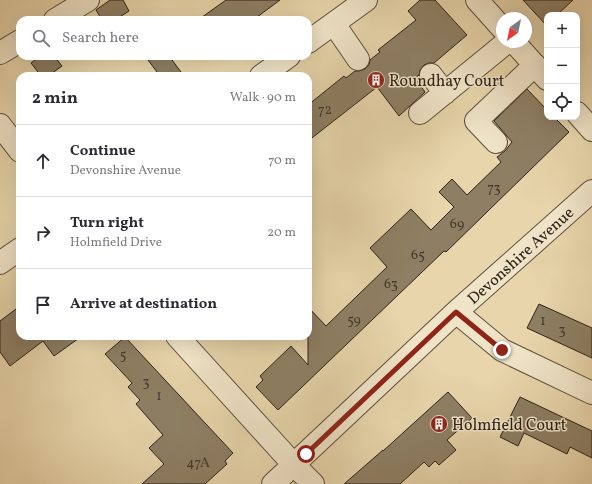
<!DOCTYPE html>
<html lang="en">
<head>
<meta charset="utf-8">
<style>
  :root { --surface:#fff; --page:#f2f2f3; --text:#2b2b33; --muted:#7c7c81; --line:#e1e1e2 }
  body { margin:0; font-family:Vollkorn,serif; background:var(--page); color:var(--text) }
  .controls { position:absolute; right:12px; top:12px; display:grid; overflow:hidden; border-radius:8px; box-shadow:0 4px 16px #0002 }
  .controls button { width:36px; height:36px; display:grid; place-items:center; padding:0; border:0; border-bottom:1px solid var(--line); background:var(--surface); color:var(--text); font:20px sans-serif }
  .compass { position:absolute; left:496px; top:12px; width:36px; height:36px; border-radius:50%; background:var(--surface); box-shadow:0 4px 16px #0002; rotate:213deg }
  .stop { position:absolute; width:12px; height:12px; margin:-9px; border:3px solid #8f2418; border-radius:50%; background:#fff }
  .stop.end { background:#8f2418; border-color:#fff; box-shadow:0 1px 4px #0008 }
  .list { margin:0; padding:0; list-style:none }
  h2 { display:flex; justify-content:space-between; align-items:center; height:52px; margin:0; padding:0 16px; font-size:17px }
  h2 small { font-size:13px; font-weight:400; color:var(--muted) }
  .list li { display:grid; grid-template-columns:26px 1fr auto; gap:12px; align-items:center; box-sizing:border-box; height:72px; padding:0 16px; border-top:1px solid var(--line) }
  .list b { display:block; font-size:15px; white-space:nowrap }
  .list p { margin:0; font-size:13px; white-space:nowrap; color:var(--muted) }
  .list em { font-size:13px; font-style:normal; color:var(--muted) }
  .icon { flex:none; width:22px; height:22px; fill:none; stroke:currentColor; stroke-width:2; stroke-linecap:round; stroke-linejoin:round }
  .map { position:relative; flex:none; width:592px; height:484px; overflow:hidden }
  .search { position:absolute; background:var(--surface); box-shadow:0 4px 16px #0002; left:16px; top:16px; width:296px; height:44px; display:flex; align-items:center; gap:10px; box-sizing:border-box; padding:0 14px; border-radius:12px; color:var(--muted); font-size:15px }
  .panel { position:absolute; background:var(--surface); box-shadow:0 4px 16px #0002; left:16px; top:72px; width:296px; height:268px; border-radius:12px }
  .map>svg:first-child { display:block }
  .building { fill:#8e7f64; stroke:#2d2218 }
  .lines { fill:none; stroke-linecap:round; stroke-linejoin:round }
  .minor-casing { stroke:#5c4f3d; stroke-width:24 }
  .minor { stroke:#f0e4c8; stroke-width:22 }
  .route { stroke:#8f2418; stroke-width:5 }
  .labels { text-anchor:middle; stroke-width:3; stroke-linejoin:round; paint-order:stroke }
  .number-label { font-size:14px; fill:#45392b }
  .poi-label { font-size:16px; fill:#2d2218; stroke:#f0e4c8; text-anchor:start }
  .street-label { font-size:16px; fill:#2d2218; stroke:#f0e4c8 }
</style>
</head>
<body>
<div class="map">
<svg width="592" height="484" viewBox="0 0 592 484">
  <rect width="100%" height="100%" fill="#e8d5ab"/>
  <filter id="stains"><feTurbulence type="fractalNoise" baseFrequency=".005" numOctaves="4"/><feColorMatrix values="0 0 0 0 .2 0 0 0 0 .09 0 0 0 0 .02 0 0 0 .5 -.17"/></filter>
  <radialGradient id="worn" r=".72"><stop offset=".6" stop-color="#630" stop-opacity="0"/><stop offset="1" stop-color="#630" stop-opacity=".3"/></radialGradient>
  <path class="building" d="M 110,0 L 123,0 L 129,11 L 115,20 L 102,20 L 96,10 Z
    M 226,0 L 280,0 L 253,20 L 198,20 Z
    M 420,0 L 435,0 L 467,35 L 434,63 L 429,63 L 424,65 L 420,70 L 419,75 L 415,78 L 425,92 L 399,116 L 377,87 L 308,141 L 308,105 L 344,76 L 346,78 L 355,71 L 359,71 L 365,69 L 369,65 L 370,60 L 380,52 L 378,50 L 416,20 L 408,11 Z
    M 523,0 L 573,0 L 557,15 L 547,15 L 546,25 Z
    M 40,56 L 54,56 L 62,66 L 48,76 L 41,76 L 31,63 Z
    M 145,56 L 169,56 L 184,76 L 160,76 Z
    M 527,89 L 547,110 L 547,117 L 554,117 L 569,132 L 446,252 L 444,251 L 278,410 L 256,387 L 263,380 L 260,376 L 291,346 L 308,365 L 308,307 L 326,326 L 387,267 L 370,248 L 411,209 L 431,230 L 454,207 L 439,192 L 452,179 L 467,195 L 501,162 L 497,157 L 505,151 L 512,142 L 494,121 Z
    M 539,304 L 592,328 L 592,358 L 527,328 Z
    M 20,306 L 20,336 L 82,336 L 54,356 L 43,341 L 10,366 L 0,352 L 0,321 Z
    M 125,337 L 233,453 L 225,461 L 227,464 L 205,484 L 142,484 L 164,464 L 149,448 L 163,435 L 136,404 L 140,400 L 128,387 L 132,383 L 105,354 Z
    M 448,392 L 472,418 L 447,440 L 456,450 L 439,465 L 435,461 L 429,467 L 424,462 L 400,484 L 344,484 L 383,450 L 383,451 Z
    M 520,397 L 592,431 L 592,458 L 570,447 L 567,454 L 524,433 L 518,446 L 500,437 Z"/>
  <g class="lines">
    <g class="minor-casing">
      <path id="minor" d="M 477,0 L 502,28
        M 55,20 L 88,0
        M 334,24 L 358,59
        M 308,42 L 366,0
        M 514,42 L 547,79
        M 0,53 L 20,41
        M 431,75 L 445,93
        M 261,76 L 289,56
        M 420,113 L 507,42
        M 577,113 L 592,130
        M 0,125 L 20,151
        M 496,142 L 476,121 L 535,65
        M 0,263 L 20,249
        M 456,312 L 502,350 L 592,393
        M 177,336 L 294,465 L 313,484
        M 273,484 L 456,312 L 592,191"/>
    </g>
    <use href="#minor" class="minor"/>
  </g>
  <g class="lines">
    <path class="route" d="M 306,454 L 456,312 L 502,350"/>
  </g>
  <defs>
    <g id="building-disc" transform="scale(0.9)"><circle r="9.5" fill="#8f2418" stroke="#f0e4c8"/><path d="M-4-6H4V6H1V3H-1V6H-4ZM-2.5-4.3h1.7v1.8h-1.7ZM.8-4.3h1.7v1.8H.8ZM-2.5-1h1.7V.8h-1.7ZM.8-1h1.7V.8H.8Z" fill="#fff"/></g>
  </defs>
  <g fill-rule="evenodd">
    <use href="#building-disc" x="376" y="80"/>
    <use href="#building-disc" x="439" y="424"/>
  </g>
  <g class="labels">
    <g class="number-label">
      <text x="325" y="114">72</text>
      <text x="494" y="192">73</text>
      <text x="457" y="228">69</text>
      <text x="418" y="259">65</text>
      <text x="391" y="288">63</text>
      <text x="354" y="324">59</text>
      <text x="543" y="325">1</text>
      <text x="562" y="334">3</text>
      <text x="123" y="359">5</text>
      <text x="146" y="386">3</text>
      <text x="159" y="400">1</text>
      <text x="198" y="467">47A</text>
    </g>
    <g class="poi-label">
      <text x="389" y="86">Roundhay Court</text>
      <text x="452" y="430">Holmfield Court</text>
    </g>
    <g class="street-label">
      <text transform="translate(520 255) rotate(-42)" y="6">Devonshire Avenue</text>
    </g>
  </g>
  <rect width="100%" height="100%" filter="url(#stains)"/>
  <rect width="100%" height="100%" fill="url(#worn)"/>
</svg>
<div class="controls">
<button>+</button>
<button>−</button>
<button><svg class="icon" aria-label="locate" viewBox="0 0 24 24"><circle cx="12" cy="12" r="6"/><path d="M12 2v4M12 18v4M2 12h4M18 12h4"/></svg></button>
</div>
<svg class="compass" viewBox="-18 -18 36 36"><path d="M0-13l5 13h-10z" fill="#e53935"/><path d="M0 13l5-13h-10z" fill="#7c7c81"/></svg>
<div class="stop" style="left:306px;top:454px"></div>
<div class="stop end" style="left:502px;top:350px"></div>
<div class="search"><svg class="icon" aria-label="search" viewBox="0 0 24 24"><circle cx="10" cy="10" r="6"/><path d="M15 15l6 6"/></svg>Search here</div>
<section class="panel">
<h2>2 min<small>Walk · 90 m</small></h2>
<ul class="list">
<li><svg class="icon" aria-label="ahead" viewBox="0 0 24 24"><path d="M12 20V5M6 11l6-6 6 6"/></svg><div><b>Continue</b><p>Devonshire Avenue</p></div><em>70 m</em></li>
<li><svg class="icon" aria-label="right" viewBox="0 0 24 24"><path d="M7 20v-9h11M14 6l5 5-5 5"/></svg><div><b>Turn right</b><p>Holmfield Drive</p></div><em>20 m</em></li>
<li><svg class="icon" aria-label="arrive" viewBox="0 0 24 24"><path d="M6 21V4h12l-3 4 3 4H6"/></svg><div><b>Arrive at destination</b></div></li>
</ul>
</section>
</div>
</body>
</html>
